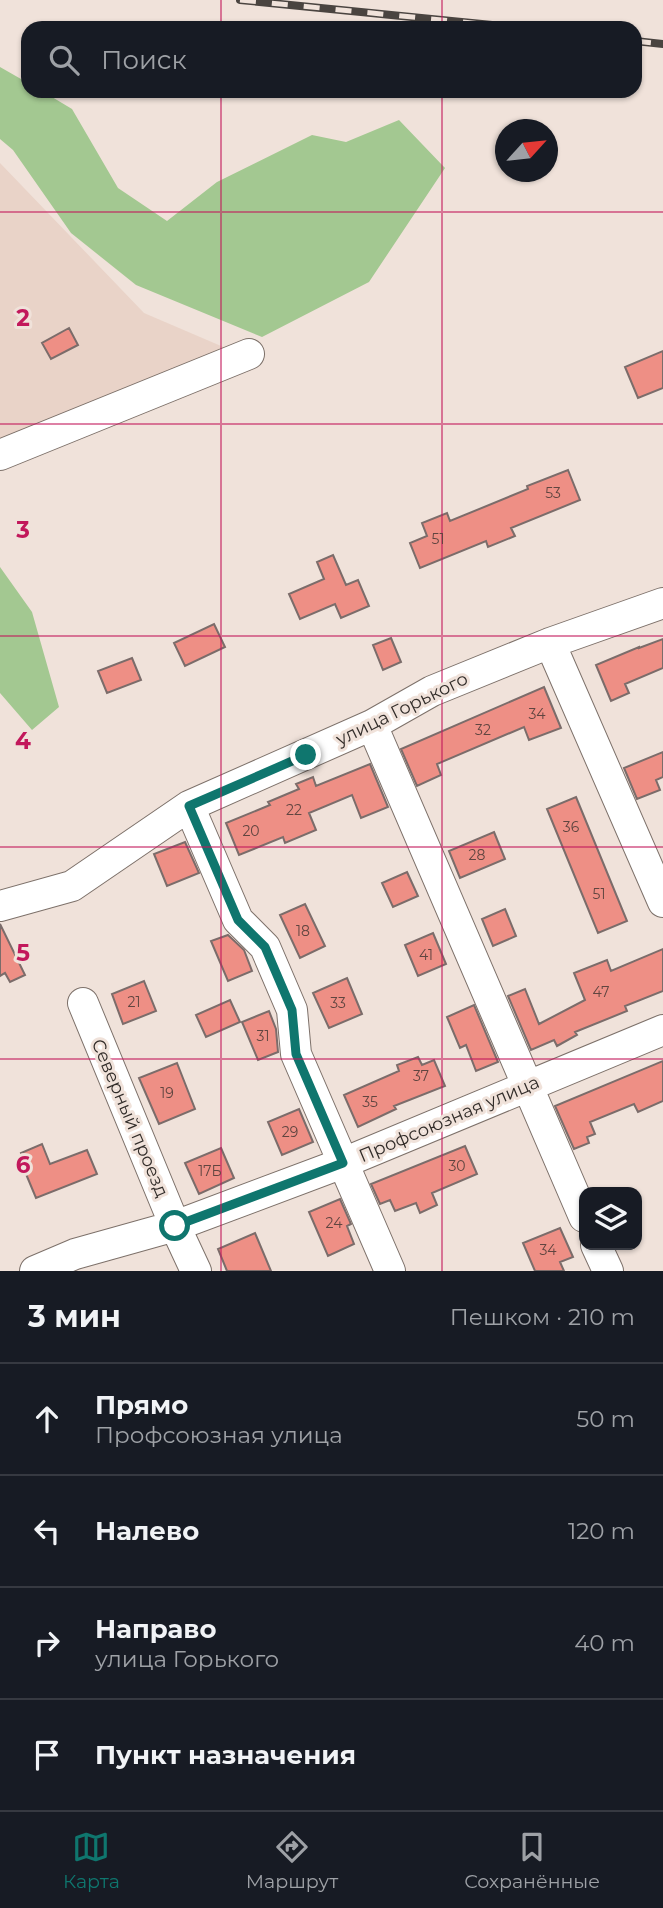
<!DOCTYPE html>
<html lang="ru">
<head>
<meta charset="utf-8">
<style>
  :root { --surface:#171b24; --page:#242831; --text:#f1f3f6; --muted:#9ea1a6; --line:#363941; --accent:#0f766e }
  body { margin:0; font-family:Montserrat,sans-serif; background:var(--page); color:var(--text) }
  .controls { position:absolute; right:21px; bottom:21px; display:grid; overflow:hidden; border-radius:14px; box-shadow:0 2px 5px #0004 }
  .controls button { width:63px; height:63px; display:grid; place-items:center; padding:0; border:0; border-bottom:2px solid var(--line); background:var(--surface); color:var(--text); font:35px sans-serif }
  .compass { position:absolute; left:495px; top:119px; width:63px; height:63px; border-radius:50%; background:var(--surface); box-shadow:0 2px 5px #0004; rotate:63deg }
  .stop { position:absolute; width:21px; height:21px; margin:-16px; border:5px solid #0f766e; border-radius:50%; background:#fff }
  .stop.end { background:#0f766e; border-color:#fff; box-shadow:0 2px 7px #0008 }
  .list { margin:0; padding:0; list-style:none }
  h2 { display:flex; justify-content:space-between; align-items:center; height:91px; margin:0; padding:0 28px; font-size:30px }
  h2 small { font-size:23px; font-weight:400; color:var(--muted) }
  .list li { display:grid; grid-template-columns:46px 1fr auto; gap:21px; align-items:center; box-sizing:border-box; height:112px; padding:0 28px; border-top:2px solid var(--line) }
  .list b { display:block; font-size:26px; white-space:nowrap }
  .list p { margin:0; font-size:23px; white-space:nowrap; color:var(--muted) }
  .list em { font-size:23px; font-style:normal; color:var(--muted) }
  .icon { flex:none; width:38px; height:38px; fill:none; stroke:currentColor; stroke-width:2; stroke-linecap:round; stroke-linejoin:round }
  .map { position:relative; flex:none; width:663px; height:1271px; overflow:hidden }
  .search { position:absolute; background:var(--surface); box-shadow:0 2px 5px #0004; left:21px; right:21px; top:21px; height:77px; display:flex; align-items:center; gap:18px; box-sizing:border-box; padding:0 24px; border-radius:21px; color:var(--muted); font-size:26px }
  .sheet { height:539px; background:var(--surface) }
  nav { display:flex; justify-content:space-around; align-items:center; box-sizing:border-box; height:98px; border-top:2px solid var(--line); background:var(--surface); font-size:19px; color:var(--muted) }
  nav a { display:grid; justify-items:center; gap:4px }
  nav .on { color:var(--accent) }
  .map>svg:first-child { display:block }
  .built { fill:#e9d3c8 }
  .green { fill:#a3c891 }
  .building { fill:#ee8f85; stroke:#7b6c6a; stroke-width:2 }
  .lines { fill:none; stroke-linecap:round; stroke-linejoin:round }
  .minor-casing { stroke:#7d716a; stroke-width:32 }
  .minor { stroke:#fff; stroke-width:30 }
  .rail-casing { stroke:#4a4440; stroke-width:8 }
  .rail { stroke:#f0e2da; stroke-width:5; stroke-dasharray:16; stroke-linecap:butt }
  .route { stroke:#0f766e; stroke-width:9 }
  .grid { fill:none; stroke:#c2185b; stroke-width:2; stroke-opacity:0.55 }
  .labels { text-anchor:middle; stroke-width:6; stroke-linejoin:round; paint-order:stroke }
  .number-label { font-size:14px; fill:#604540 }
  .street-label { font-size:18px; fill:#312c29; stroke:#f0e2da }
  .grid-label { font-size:23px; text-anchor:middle; font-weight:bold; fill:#c2185b; stroke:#f0e2da; stroke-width:6; stroke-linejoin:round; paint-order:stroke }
</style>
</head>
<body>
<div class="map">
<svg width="663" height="1271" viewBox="0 0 663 1271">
  <rect width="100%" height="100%" fill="#f0e2da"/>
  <path class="built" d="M 0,163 L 144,313 L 228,349 L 0,440 Z"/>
  <path class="green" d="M 0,67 L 28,83 L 28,91 L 42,91 L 72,109 L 118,188 L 167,221 L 217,182 L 312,135 L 346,142 L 399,120 L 445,168 L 369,282 L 262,337 L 136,285 L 71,233 L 13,150 L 0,139 Z
    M 0,567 L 32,612 L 59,707 L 32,730 L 0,693 Z"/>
  <path class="building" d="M 69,328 L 78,345 L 51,359 L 42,343 Z
    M 663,351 L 663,388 L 638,398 L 625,367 Z
    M 568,470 L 580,500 L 511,528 L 515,536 L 488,547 L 486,541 L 420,568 L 410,543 L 427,536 L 422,523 L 447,513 L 450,521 L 528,489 L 527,486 Z
    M 333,555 L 346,585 L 358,580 L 369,606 L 341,618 L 335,604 L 300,619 L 289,594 L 324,579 L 317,562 Z
    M 214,624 L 225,647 L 185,666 L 174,643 Z
    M 391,638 L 401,662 L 383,670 L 373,645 Z
    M 663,639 L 663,668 L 625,684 L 629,693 L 611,701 L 596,665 L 639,647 L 639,648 Z
    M 132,658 L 141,680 L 107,693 L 98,671 Z
    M 544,687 L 561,728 L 529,740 L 524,727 L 437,764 L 441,775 L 417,786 L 401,749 Z
    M 663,752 L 663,777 L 656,780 L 660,790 L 637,799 L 624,768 Z
    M 370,764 L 388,807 L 361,818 L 352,795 L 309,813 L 316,830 L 285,843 L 283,837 L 239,855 L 226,823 L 270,805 L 268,802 L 299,789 L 296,784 L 313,777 L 316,786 Z
    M 576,797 L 627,921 L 598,933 L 547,809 Z
    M 494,832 L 505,859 L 460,878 L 449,851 Z
    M 185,842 L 199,873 L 167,886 L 154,854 Z
    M 407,872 L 418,896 L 393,907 L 382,883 Z
    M 305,904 L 325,946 L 300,958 L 280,915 Z
    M 505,909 L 516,936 L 493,946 L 482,919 Z
    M 0,924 L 25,975 L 10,982 L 5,973 L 0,976 Z
    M 433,933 L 446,964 L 418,976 L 405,945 Z
    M 228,935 L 244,950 L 252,971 L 228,981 L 211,941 Z
    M 663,949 L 663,991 L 625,1006 L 627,1011 L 575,1032 L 577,1035 L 557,1046 L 554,1040 L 531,1050 L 508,996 L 525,989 L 539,1024 L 585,1000 L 574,973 L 607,960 L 611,971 Z
    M 347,978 L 362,1014 L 329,1028 L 313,993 Z
    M 144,981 L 156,1011 L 123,1024 L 112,994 Z
    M 230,1000 L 240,1022 L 206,1037 L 196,1015 Z
    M 474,1005 L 498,1062 L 476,1071 L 466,1045 L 460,1048 L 447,1017 Z
    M 269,1011 L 276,1029 L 278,1052 L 258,1060 L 242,1022 Z
    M 418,1057 L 422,1065 L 434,1060 L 445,1086 L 394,1106 L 396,1109 L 358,1127 L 344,1095 L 399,1071 L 397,1065 Z
    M 663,1061 L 663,1101 L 638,1112 L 634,1104 L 590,1122 L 595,1134 L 587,1137 L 589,1143 L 574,1149 L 555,1106 Z
    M 177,1063 L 195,1109 L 159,1124 L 139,1078 Z
    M 299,1109 L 313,1142 L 282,1155 L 268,1122 Z
    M 42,1144 L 50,1164 L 87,1150 L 97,1174 L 36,1198 L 26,1174 L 29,1173 L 21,1153 Z
    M 465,1146 L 477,1174 L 432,1193 L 437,1205 L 420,1213 L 416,1203 L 395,1211 L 390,1200 L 380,1204 L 371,1184 Z
    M 221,1148 L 234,1178 L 199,1194 L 185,1163 Z
    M 340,1199 L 351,1224 L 347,1226 L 354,1244 L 328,1256 L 309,1212 Z
    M 560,1228 L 573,1257 L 560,1262 L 564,1271 L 535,1271 L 523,1243 Z
    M 255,1233 L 271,1271 L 227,1271 L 218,1249 Z"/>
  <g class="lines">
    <g class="minor-casing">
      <path id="minor" d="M 0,455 L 249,354
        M 550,643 L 663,902
        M 372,725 L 584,1217
        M 189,806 L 238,920 L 265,947 L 292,1010 L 296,1054 L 390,1271
        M 0,906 L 72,886 L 189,806 L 372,725 L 432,691 L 550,643 L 663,603
        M 83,1003 L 175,1226 L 196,1271
        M 596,1245 L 608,1271
        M 35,1271 L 75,1254 L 175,1226 L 343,1163 L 663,1030"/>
    </g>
    <use href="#minor" class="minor"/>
    <g class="rail-casing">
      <path id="rail" d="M 240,0 L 523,28
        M 635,41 L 663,44"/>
    </g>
    <use href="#rail" class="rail"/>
  </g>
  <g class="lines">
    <path class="route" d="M 175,1226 L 343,1163 L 296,1054 L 292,1010 L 265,947 L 238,920 L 189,806 L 306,755"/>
  </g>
  <path class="grid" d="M 221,0 L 221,28M 442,0 L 442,28M 221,91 L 221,1271M 442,91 L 442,1271M 0,212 L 663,212M 0,424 L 663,424M 0,636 L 663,636M 0,847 L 663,847M 0,1059 L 663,1059"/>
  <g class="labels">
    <g class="number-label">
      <text x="553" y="498">53</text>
      <text x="438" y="544">51</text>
      <text x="537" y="719">34</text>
      <text x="483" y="735">32</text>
      <text x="294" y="815">22</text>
      <text x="571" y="832">36</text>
      <text x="251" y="836">20</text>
      <text x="477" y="860">28</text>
      <text x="599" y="899">51</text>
      <text x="303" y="936">18</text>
      <text x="426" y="960">41</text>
      <text x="601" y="997">47</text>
      <text x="134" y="1007">21</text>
      <text x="338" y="1008">33</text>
      <text x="263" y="1041">31</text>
      <text x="421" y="1081">37</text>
      <text x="167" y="1098">19</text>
      <text x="370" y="1107">35</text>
      <text x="290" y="1137">29</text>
      <text x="457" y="1171">30</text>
      <text x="210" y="1176">17Б</text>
      <text x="334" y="1228">24</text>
      <text x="548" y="1255">34</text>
    </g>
    <g class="street-label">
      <text transform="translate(402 709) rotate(-26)" y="6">улица Горького</text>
      <text transform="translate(130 1118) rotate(67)" y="6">Северный проезд</text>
      <text transform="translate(449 1119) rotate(-23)" y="6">Профсоюзная улица</text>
    </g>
  </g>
  <g class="grid-label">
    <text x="23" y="326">2</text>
    <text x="23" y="538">3</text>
    <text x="23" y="749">4</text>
    <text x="23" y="961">5</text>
    <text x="23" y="1173">6</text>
  </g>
</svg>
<div class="controls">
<button><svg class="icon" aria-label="layers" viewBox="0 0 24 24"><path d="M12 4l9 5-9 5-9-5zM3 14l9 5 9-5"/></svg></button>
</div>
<svg class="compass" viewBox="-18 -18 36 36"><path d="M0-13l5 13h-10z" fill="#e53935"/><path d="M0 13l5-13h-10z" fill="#9ea1a6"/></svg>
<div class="stop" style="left:175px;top:1226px"></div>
<div class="stop end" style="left:306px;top:755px"></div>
<div class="search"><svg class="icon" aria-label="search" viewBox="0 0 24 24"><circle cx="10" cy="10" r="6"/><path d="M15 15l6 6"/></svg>Поиск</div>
</div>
<section class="sheet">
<h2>3 мин<small>Пешком · 210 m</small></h2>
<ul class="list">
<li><svg class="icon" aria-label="ahead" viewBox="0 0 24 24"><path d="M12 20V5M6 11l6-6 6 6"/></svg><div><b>Прямо</b><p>Профсоюзная улица</p></div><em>50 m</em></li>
<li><svg class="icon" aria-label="left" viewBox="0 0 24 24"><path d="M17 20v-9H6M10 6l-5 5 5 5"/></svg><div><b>Налево</b></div><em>120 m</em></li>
<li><svg class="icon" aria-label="right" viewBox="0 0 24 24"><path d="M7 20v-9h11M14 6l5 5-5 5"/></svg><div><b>Направо</b><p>улица Горького</p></div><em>40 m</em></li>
<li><svg class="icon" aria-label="arrive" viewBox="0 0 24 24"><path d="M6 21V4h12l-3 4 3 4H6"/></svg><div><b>Пункт назначения</b></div></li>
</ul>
</section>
<nav>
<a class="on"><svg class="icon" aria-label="map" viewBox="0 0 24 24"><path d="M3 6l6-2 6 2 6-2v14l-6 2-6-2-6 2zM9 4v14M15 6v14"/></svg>Карта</a>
<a><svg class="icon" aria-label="directions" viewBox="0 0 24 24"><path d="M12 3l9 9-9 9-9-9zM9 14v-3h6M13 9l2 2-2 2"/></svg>Маршрут</a>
<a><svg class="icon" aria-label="saved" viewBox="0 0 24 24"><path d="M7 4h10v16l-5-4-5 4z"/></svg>Сохранённые</a>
</nav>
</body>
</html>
